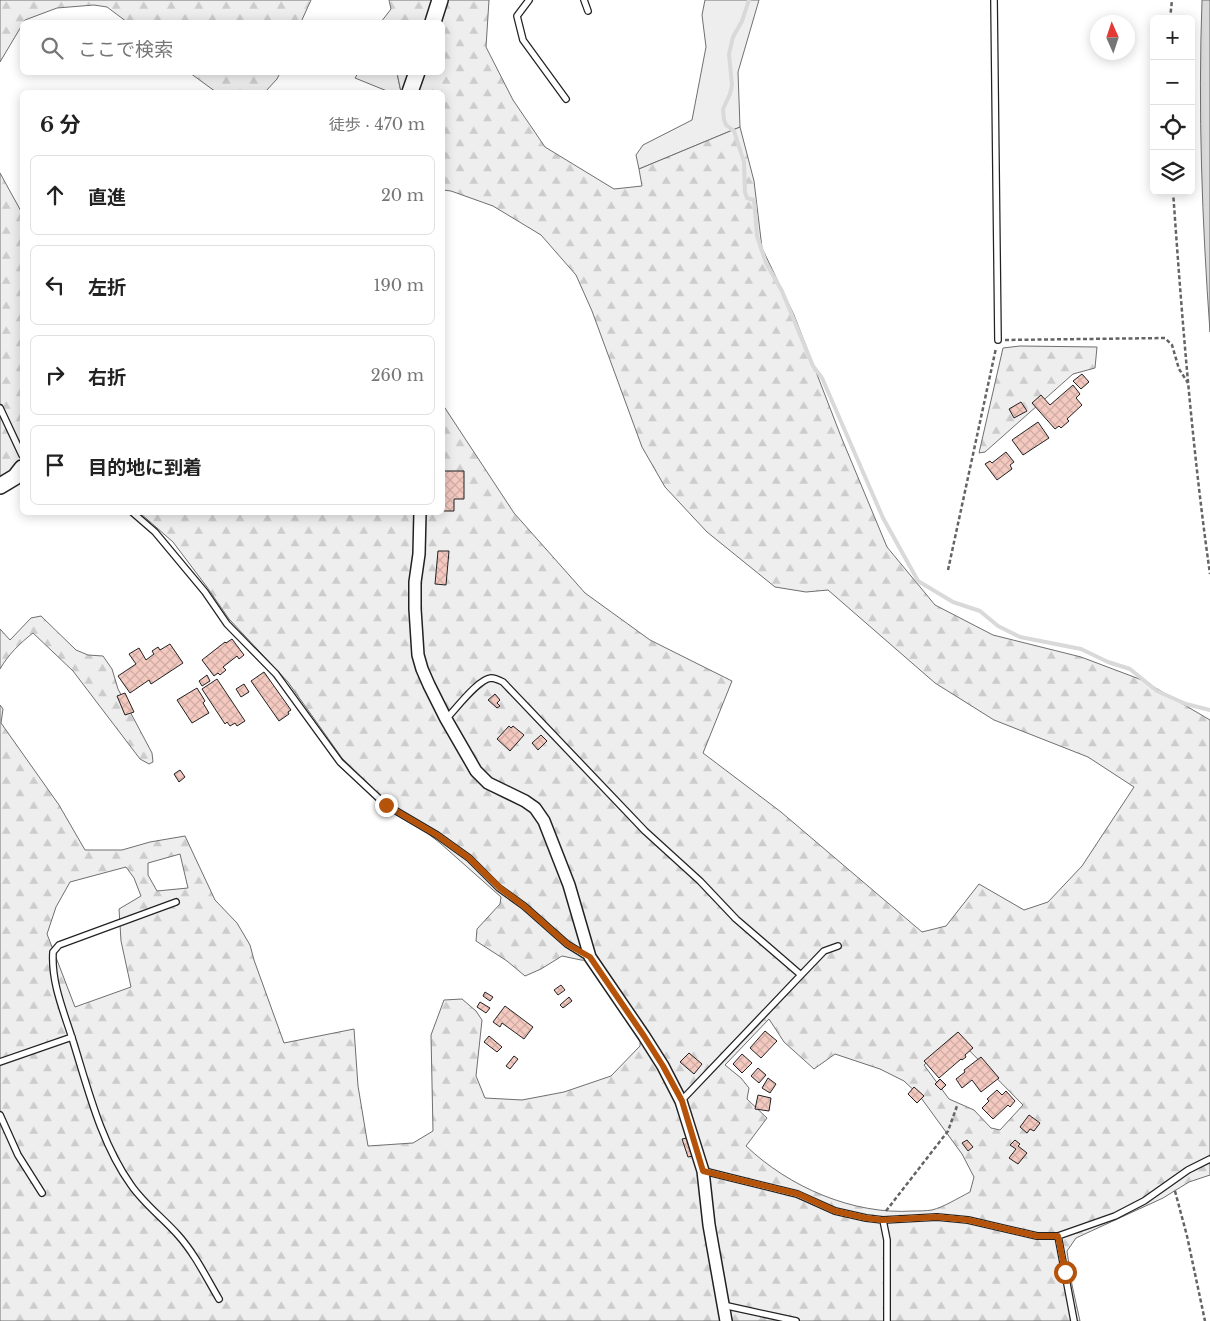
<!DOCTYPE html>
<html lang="ja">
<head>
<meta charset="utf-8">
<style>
  :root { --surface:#fff; --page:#f2f2f2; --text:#222; --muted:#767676; --line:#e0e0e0 }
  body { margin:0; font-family:"Libre Baskerville","Noto Sans JP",serif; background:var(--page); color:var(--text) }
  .controls { position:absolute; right:15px; top:15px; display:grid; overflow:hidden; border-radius:8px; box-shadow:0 2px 12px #0003 }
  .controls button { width:45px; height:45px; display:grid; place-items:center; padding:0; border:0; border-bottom:1px solid var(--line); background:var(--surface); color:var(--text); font:25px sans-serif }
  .compass { position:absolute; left:1090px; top:15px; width:45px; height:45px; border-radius:50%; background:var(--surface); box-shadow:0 2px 12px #0003; rotate:357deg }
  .stop { position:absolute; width:15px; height:15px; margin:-11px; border:4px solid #b45309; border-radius:50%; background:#fff }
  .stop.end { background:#b45309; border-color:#fff; box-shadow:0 1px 5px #0008 }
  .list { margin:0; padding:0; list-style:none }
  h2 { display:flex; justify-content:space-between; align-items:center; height:65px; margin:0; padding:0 20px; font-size:21px }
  h2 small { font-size:16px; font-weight:400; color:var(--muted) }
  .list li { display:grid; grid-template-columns:32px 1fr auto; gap:15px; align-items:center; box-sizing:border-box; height:80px; margin:0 10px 10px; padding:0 10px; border:1px solid var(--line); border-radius:8px }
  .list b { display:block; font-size:19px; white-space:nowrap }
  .list em { font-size:16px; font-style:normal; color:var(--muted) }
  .icon { flex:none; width:28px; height:28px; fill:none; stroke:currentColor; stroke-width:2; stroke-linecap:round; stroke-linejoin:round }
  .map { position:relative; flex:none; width:1210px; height:1321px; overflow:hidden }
  .search { position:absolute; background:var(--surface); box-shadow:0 2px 12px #0003; left:20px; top:20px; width:425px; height:55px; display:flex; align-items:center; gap:12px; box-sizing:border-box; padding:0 18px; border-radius:8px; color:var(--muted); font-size:19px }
  .panel { position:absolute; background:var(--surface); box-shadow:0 2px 12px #0003; left:20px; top:90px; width:425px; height:425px; border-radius:8px }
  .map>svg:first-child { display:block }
  .green { fill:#eee; stroke:#6f6f6f }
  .forest { fill:url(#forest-firs); stroke:#6f6f6f; fill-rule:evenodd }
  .water { fill:#d9d9d9; stroke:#6f6f6f }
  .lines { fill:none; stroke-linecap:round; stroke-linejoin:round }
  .stream { stroke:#d9d9d9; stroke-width:4 }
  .building { fill:url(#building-cross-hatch); stroke:#222 }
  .service-casing { stroke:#222; stroke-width:8 }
  .minor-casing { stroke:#222; stroke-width:14 }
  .tertiary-casing { stroke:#222; stroke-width:18 }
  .path { stroke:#646464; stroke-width:2.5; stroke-dasharray:4 2.5; stroke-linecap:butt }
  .service { stroke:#fff; stroke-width:5.5 }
  .minor { stroke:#fff; stroke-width:11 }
  .tertiary { stroke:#fff; stroke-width:15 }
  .route { stroke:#b45309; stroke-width:6 }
</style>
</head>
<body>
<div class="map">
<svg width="1210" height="1321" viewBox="0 0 1210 1321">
  <defs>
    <pattern id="forest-firs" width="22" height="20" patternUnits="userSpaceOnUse" patternTransform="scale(1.25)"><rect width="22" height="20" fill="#eee"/><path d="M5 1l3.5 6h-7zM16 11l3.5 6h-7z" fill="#ccc"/></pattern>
    <pattern id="building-cross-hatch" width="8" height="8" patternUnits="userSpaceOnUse" patternTransform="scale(1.25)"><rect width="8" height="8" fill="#f3c9c0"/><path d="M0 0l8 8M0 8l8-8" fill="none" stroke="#d0aca5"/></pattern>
  </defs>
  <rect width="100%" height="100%" fill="#fff"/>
  <path class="green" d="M 705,0 L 759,0 L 738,72 L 740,127 L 639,169 L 636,155 L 643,145 L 692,120 L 706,47 L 702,15 Z
    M 358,73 L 397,73 L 401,92 L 386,92 L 387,91 L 355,78 Z"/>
  <path class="forest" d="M 0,0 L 311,0 L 301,22 L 127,22 L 107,7 L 94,5 L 57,8 L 25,20 L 0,62 Z
    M 389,0 L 489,0 L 486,47 L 513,100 L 545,147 L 614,189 L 642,186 L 639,169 L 740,127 L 754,181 L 762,248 L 794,315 L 842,439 L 887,547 L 935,605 L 993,635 L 1081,657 L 1142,680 L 1210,720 L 1210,1175 L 1189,1182 L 1163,1198 L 1076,1238 L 1067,1251 L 1072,1285 L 1080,1321 L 0,1321 L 0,705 L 3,709 L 1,723 L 59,805 L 85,850 L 122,850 L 150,842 L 185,836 L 215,900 L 237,923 L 250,945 L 254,960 L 284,1043 L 354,1029 L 358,1086 L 368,1146 L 413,1143 L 433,1131 L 431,1035 L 444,1000 L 462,999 L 476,1011 L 482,1020 L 476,1076 L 485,1098 L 522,1100 L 564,1092 L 611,1076 L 640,1046 L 641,1024 L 597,961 L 581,960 L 562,956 L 541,969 L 525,976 L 507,961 L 476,941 L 477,929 L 500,904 L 501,897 L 440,843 L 385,800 L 342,758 L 288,682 L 229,619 L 207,587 L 173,542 L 140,513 L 442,512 L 443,405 L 514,513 L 585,593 L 650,640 L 732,681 L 703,753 L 781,812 L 922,932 L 946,926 L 979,884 L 1024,910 L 1048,902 L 1082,866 L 1134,787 L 1088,757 L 994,720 L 935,683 L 828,590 L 806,592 L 775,587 L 707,532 L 665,487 L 642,447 L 592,311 L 576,275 L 541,235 L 493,206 L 451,191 L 443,190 L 442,92 L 401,92 L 397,73 L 442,72 L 442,22 L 381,22 L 391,9 ZM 180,854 L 188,888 L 157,891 L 148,875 L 148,863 ZM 126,867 L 134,878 L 141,896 L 119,909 L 121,941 L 131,987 L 75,1007 L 47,934 L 56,907 L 70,882 ZM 769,1019 L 784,1042 L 814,1069 L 835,1054 L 880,1069 L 904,1081 L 919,1095 L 962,1154 L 974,1177 L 970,1192 C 958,1198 944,1207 932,1210 C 926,1211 919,1211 913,1211 C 853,1215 789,1187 746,1146 L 767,1118 L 747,1099 L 749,1088 L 741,1078 L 725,1065 ZM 956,1037 L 1023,1105 L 1000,1130 L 991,1128 L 974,1110 L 949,1099 L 924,1065 Z
    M 190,73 L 280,73 L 277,79 L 265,92 L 216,92 Z
    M 0,173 L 22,213 L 22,468 L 0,477 Z
    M 1020,346 L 1097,347 L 1095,368 L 1073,374 L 985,452 L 979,453 L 1003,348 Z
    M 41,616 L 76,650 L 88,655 L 103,656 L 112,669 L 118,689 L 152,753 L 153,762 L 149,764 L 140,759 L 73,671 L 33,633 C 20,643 8,655 0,669 L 0,629 L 10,640 L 31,618 Z"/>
  <path class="water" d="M 1202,0 L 1210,0 L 1210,332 C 1202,221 1198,111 1202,0 Z"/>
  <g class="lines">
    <path class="stream" d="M 749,0 L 742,21 L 733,37 L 729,54 L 732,85 L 730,94 L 723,109 L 724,120 L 726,125 L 734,131 L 744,162 L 745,192 L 747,198 L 754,200 L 757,236 L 766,263 L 782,291 L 813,366 L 822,378 L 883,518 L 918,581 L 953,602 L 980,611 L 998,626 L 1020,637 L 1081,649 L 1108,662 L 1130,669 L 1157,691 L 1186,704 L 1210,710"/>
  </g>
  <path class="building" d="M 1082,374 L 1089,382 L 1081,389 L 1073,381 Z
    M 1073,385 L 1080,394 L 1076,398 L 1082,405 L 1067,419 L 1069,421 L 1061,428 L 1059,426 L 1055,429 L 1032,403 L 1041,395 L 1050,405 Z
    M 1021,402 L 1027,411 L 1014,418 L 1009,409 Z
    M 1038,422 L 1049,438 L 1023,455 L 1012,440 Z
    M 1006,452 L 1014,462 L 1010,465 L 1012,469 L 997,480 L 985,464 L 990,461 L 992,463 Z
    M 442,471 L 464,471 L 464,499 L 454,499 L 454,511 L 442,511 Z
    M 438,551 L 449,551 L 446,585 L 435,584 Z
    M 232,639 L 244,655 L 239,659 L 237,656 L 223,667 L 226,670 L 220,675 L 218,673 L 214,676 L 202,660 L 225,642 L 226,643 Z
    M 170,644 L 183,663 L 151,684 L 149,680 L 130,693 L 118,676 L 136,664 L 129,654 L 139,648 L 146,660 L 154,654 L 152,651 L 158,647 L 160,650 Z
    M 264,672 L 291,710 L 288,712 L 289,714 L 279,721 L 251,681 Z
    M 207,675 L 210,681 L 202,686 L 199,681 Z
    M 217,679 L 245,721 L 237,726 L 235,723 L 230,726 L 227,722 L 225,724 L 202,689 Z
    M 244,684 L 249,692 L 241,697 L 236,689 Z
    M 197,688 L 205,701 L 203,703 L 209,713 L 192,723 L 177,700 Z
    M 125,693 L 134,712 L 125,715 L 117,696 Z
    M 495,694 L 500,700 L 497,703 L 500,706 L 497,708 L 488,700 Z
    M 509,726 L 511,728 L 513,726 L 524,735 L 510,751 L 497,739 Z
    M 541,735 L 547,741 L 538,750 L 532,743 Z
    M 180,770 L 185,777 L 179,782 L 174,774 Z
    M 561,985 L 565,990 L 558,995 L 554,990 Z
    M 485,992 L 493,997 L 490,1001 L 483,996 Z
    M 569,997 L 572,1001 L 563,1008 L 560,1005 Z
    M 480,1002 L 490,1008 L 486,1013 L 477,1007 Z
    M 505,1006 L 533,1027 L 524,1039 L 502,1023 L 500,1027 L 493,1022 Z
    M 765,1031 L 777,1041 L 761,1058 L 750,1048 Z
    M 958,1032 L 973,1048 L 965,1055 L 966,1057 L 962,1060 L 961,1059 L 939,1078 L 924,1061 Z
    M 489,1036 L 502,1047 L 497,1052 L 484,1042 Z
    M 689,1053 L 702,1064 L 694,1074 L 680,1062 Z
    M 742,1054 L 752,1063 L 742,1073 L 733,1064 Z
    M 514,1056 L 518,1059 L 510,1069 L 506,1066 Z
    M 981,1057 L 999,1078 L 981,1092 L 972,1080 L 962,1088 L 956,1079 L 965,1072 L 964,1070 Z
    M 758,1068 L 766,1075 L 759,1083 L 751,1076 Z
    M 768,1078 L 776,1084 L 770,1093 L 762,1088 Z
    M 940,1079 L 946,1085 L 941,1090 L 935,1084 Z
    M 914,1087 L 924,1096 L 917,1103 L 908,1094 Z
    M 997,1090 L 1002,1095 L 1006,1091 L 1015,1101 L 1010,1107 L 1008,1105 L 993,1119 L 982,1108 L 989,1101 L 987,1099 Z
    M 758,1095 L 771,1098 L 769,1111 L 755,1109 Z
    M 1029,1115 L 1040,1123 L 1034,1131 L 1030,1129 L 1027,1133 L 1020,1127 Z
    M 687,1138 L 693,1156 L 688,1157 L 682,1139 Z
    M 967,1140 L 973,1147 L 968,1151 L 962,1143 Z
    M 1015,1140 L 1020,1144 L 1018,1146 L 1027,1153 L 1018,1164 L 1009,1158 L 1016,1149 L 1010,1145 Z"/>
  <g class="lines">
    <g class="service-casing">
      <path id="service" d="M 529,0 L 517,16 L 523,40 L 566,99
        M 584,0 L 588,11
        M 994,0 L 998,340
        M 0,408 L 22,455
        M 132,512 L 155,532 L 205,592 L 227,624 L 276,674 L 340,762 L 386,805 L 437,835 L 469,858 L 499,888 L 524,906 L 567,944 L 588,957
        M 446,719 C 456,709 478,679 491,678 C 495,678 499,680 503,682 L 645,831 L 700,881 L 736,919 L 801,975 L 681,1101
        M 176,902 L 59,945 L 53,952 C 51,983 64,1012 73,1041 C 88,1089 101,1143 131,1185 C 144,1204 163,1218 178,1235 C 195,1254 206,1277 219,1299
        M 801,975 L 824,951 L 838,946
        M 0,1062 L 72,1037
        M 0,1115 L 18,1155 L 42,1193
        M 704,1171 L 797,1194 L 835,1211 L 866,1218 L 883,1220 L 937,1217 L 968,1220 L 1037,1236 L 1058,1236 L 1115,1216 L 1144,1201 L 1188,1170 L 1210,1159
        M 883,1220 L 887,1240 L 887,1321
        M 1058,1236 L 1074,1321
        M 723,1305 L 796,1321"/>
    </g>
    <g class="minor-casing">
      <path id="minor" d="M 420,512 L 419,554 L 415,582 L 415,609 L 418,655 L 422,669 L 429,685 L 446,719 L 476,771 L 488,783 L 525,801 L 535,808 L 544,821 L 569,885 L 590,957 L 644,1036 L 663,1066 L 681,1101 L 703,1171 L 709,1225 L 726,1321"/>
    </g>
    <g class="tertiary-casing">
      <path id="tertiary" d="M 433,22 L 440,0
        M 410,92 L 417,72
        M 0,486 L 15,477 L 22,468"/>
    </g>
    <path class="path" d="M 1170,19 L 1172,0
      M 1173,191 C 1182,319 1192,447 1210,574
      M 1005,340 L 1165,338 L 1172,345 L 1179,369 L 1188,383
      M 948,570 L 996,348
      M 1175,1191 L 1187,1236 L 1205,1321
      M 886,1211 L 948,1131 L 957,1106"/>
    <use href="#service" class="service"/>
    <use href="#minor" class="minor"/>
    <use href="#tertiary" class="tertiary"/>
  </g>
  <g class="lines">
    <path class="route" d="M 386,805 L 437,835 L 469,858 L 500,888 L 524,906 L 567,944 L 590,957 L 644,1036 L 663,1066 L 682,1101 L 703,1171 L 798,1194 L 835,1211 L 866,1218 L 882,1220 L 937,1217 L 968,1220 L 1037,1236 L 1058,1236 L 1065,1272"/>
  </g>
</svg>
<div class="controls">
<button>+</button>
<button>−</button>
<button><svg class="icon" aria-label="locate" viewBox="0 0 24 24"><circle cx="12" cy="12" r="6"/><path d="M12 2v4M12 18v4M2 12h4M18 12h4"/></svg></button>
<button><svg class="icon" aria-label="layers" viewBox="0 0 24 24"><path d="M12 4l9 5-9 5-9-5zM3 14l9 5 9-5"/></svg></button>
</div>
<svg class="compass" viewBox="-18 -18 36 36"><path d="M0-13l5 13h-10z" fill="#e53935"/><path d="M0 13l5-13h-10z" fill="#767676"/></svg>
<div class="stop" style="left:1065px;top:1272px"></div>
<div class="stop end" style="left:386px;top:805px"></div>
<div class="search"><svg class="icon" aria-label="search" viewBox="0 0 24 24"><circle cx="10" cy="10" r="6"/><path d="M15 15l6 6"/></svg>ここで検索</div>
<section class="panel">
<h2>6 分<small>徒歩 · 470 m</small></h2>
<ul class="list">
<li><svg class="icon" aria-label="ahead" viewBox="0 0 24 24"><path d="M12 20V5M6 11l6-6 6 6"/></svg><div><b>直進</b></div><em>20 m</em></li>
<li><svg class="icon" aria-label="left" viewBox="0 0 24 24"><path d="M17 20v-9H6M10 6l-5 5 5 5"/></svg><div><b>左折</b></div><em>190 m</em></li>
<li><svg class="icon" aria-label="right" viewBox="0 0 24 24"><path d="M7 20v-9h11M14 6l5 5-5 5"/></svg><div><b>右折</b></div><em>260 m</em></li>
<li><svg class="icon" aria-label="arrive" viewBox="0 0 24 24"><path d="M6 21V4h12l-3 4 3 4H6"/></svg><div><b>目的地に到着</b></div></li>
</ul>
</section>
</div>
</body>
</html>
